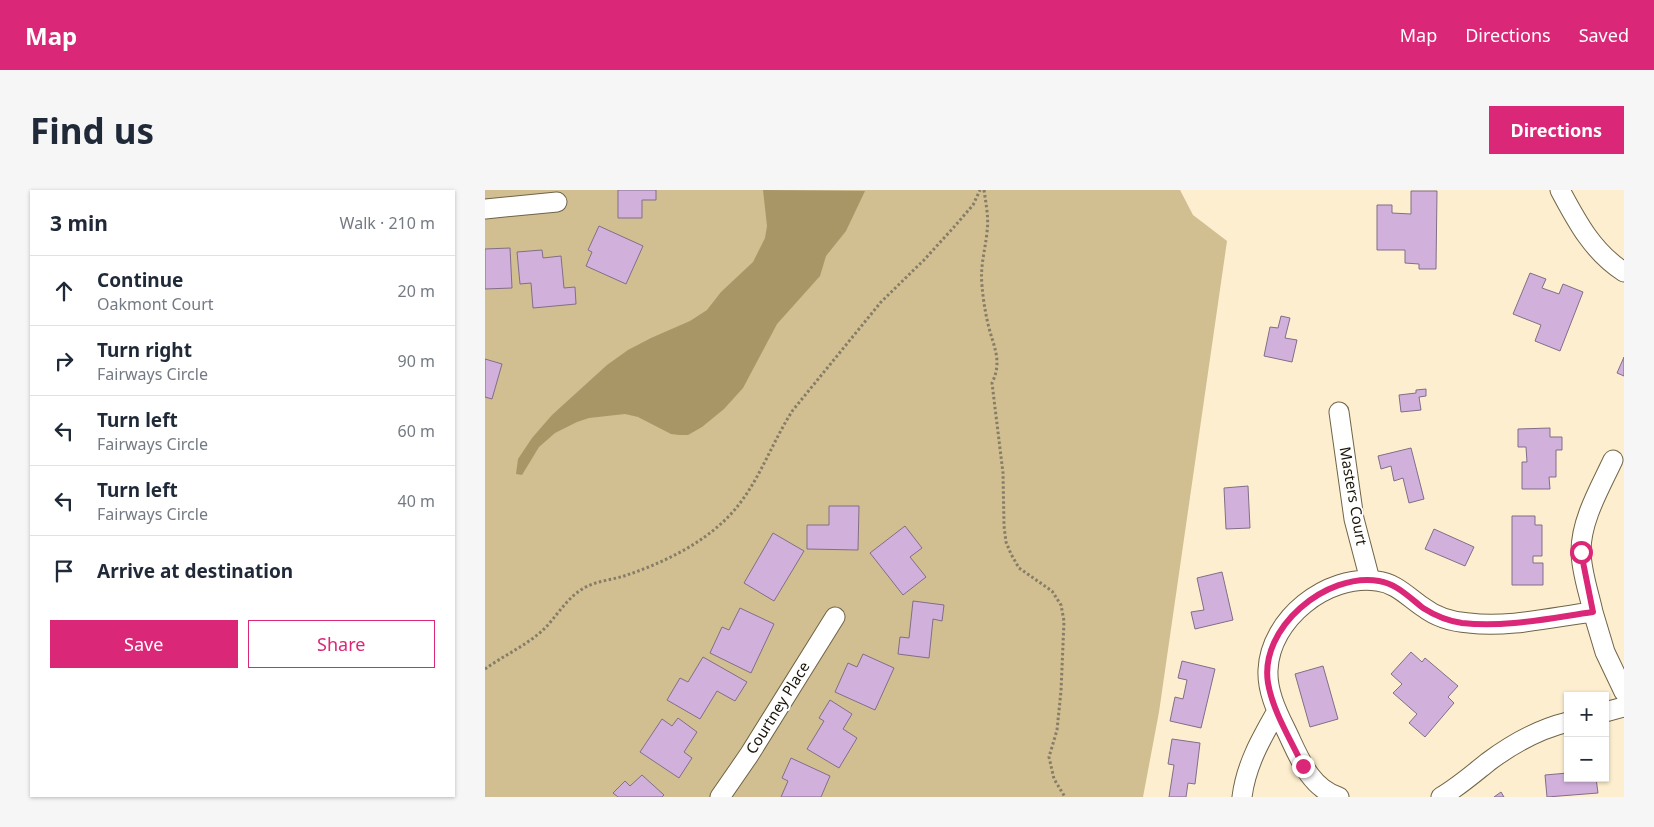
<!DOCTYPE html>
<html lang="en">
<head>
<meta charset="utf-8">
<style>
  :root { --surface:#fff; --page:#f6f6f7; --text:#1f2937; --muted:#747a83; --line:#e0e1e3; --accent:#db2777 }
  body { margin:0; font-family:"Noto Sans",sans-serif; background:var(--page); color:var(--text) }
  .controls { position:absolute; right:15px; bottom:15px; display:grid; overflow:hidden; border-radius:0px; box-shadow:0 1px 4px #0004 }
  .controls button { width:45px; height:45px; display:grid; place-items:center; padding:0; border:0; border-bottom:1px solid var(--line); background:var(--surface); color:var(--text); font:25px sans-serif }
  .stop { position:absolute; width:15px; height:15px; margin:-11px; border:4px solid #db2777; border-radius:50%; background:#fff }
  .stop.end { background:#db2777; border-color:#fff; box-shadow:0 1px 5px #0008 }
  .list { margin:0; padding:0; list-style:none }
  h2 { display:flex; justify-content:space-between; align-items:center; height:65px; margin:0; padding:0 20px; font-size:21px }
  h2 small { font-size:16px; font-weight:400; color:var(--muted) }
  .list li { display:grid; grid-template-columns:32px 1fr auto; gap:15px; align-items:center; box-sizing:border-box; height:70px; padding:0 20px; border-top:1px solid var(--line) }
  .list b { display:block; font-size:19px; white-space:nowrap }
  .list p { margin:0; font-size:16px; white-space:nowrap; color:var(--muted) }
  .list em { font-size:16px; font-style:normal; color:var(--muted) }
  .actions { display:flex; gap:10px; padding:15px 20px }
  .actions a { flex:1; padding:11px 0; border:1px solid var(--accent); border-radius:0px; text-align:center; font-size:18px; color:var(--accent) }
  .actions .main { background:var(--accent); color:#fff }
  .icon { flex:none; width:28px; height:28px; fill:none; stroke:currentColor; stroke-width:2; stroke-linecap:round; stroke-linejoin:round }
  .map { position:relative; flex:none; width:1139px; height:607px; overflow:hidden; border-radius:0px }
  header { display:flex; align-items:center; gap:30px; box-sizing:border-box; height:70px; padding:0 25px; background:var(--accent); color:#fff }
  header strong { font-size:24px }
  nav { display:flex; gap:28px; margin-inline-start:auto; font-size:18px }
  .intro { display:flex; align-items:center; justify-content:space-between; box-sizing:border-box; height:120px; padding:0 30px }
  h1 { margin:0; font-size:35px }
  .button { padding:12px 22px; border-radius:0px; background:var(--accent); color:#fff; font-size:18px; font-weight:700 }
  main { display:flex; gap:30px; padding:0 30px }
  aside { flex:1; background:var(--surface); border-radius:0px; box-shadow:0 1px 4px #0004 }
  .map>svg:first-child { display:block }
  .green { fill:#d1be91 }
  .water { fill:#a99667 }
  .building { fill:#d1b1db; stroke:#816e88 }
  .lines { fill:none; stroke-linecap:round; stroke-linejoin:round }
  .minor-casing { stroke:#706447; stroke-width:21 }
  .path { stroke:#867d67; stroke-width:3; stroke-dasharray:2.5 2.5; stroke-linecap:butt }
  .minor { stroke:#fff; stroke-width:19 }
  .route { stroke:#db2777; stroke-width:6 }
  .labels { text-anchor:middle; stroke-width:4; stroke-linejoin:round; paint-order:stroke }
  .street-label { font-size:15px; fill:#1b160a; stroke:#fff }
</style>
</head>
<body>
<header>
<strong>Map</strong>
<nav><a>Map</a><a>Directions</a><a>Saved</a></nav>
</header>
<div class="intro"><h1>Find us</h1><a class="button">Directions</a></div>
<main>
<aside>
<h2>3 min<small>Walk · 210 m</small></h2>
<ul class="list">
<li><svg class="icon" aria-label="ahead" viewBox="0 0 24 24"><path d="M12 20V5M6 11l6-6 6 6"/></svg><div><b>Continue</b><p>Oakmont Court</p></div><em>20 m</em></li>
<li><svg class="icon" aria-label="right" viewBox="0 0 24 24"><path d="M7 20v-9h11M14 6l5 5-5 5"/></svg><div><b>Turn right</b><p>Fairways Circle</p></div><em>90 m</em></li>
<li><svg class="icon" aria-label="left" viewBox="0 0 24 24"><path d="M17 20v-9H6M10 6l-5 5 5 5"/></svg><div><b>Turn left</b><p>Fairways Circle</p></div><em>60 m</em></li>
<li><svg class="icon" aria-label="left" viewBox="0 0 24 24"><path d="M17 20v-9H6M10 6l-5 5 5 5"/></svg><div><b>Turn left</b><p>Fairways Circle</p></div><em>40 m</em></li>
<li><svg class="icon" aria-label="arrive" viewBox="0 0 24 24"><path d="M6 21V4h12l-3 4 3 4H6"/></svg><div><b>Arrive at destination</b></div></li>
</ul>
<div class="actions"><a class="main">Save</a><a>Share</a></div>
</aside>
<div class="map">
<svg width="1139" height="607" viewBox="0 0 1139 607">
  <rect width="100%" height="100%" fill="#fceece"/>
  <path class="green" d="M 0,0 L 695,0 L 708,25 L 742,51 L 674,522 L 658,607 L 0,607 Z"/>
  <path class="water" d="M 278,0 L 380,1 L 361,41 L 341,66 L 335,86 L 292,134 L 258,198 L 239,219 L 217,237 L 203,245 L 194,245 L 186,244 L 153,227 L 140,224 L 104,228 L 92,232 L 70,243 L 54,257 L 37,285 L 31,284 L 33,269 L 47,248 L 67,225 L 122,175 L 143,160 L 166,148 L 205,131 L 222,120 L 236,102 L 268,72 L 280,48 L 282,36 Z"/>
  <path class="building" d="M 133,0 L 171,0 L 171,10 L 157,10 L 157,28 L 133,28 Z
    M 926,1 L 952,1 L 951,79 L 934,79 L 934,74 L 920,73 L 920,60 L 892,60 L 892,15 L 907,15 L 907,23 L 926,24 Z
    M 114,36 L 158,56 L 141,94 L 101,76 L 107,62 L 103,60 Z
    M 25,58 L 27,98 L 0,99 L 0,59 Z
    M 57,60 L 58,68 L 76,66 L 79,98 L 90,97 L 91,114 L 48,118 L 46,93 L 35,94 L 32,62 Z
    M 1045,83 L 1061,89 L 1057,98 L 1074,104 L 1078,94 L 1098,102 L 1075,161 L 1050,151 L 1056,135 L 1028,124 Z
    M 796,126 L 805,128 L 800,148 L 812,150 L 807,172 L 779,166 L 785,137 L 793,138 Z
    M 1139,167 L 1139,186 L 1132,183 Z
    M 0,169 L 17,174 L 7,209 L 0,207 Z
    M 941,199 L 941,206 L 934,207 L 936,220 L 916,222 L 914,205 L 931,203 L 931,200 Z
    M 1065,238 L 1065,247 L 1077,247 L 1077,260 L 1071,260 L 1071,287 L 1064,287 L 1065,299 L 1037,299 L 1037,272 L 1042,272 L 1041,257 L 1033,257 L 1033,239 Z
    M 926,258 L 939,309 L 924,313 L 918,288 L 909,291 L 906,276 L 896,279 L 893,266 Z
    M 763,296 L 765,338 L 741,339 L 739,298 Z
    M 344,316 L 374,316 L 373,360 L 322,359 L 322,335 L 344,335 Z
    M 1027,326 L 1050,326 L 1050,335 L 1057,335 L 1057,366 L 1048,366 L 1048,373 L 1058,373 L 1058,395 L 1027,395 Z
    M 420,336 L 437,358 L 425,367 L 441,387 L 418,405 L 385,363 Z
    M 949,339 L 989,357 L 980,376 L 940,359 Z
    M 288,343 L 319,361 L 289,411 L 259,393 Z
    M 737,382 L 748,430 L 710,439 L 706,422 L 719,420 L 712,388 Z
    M 428,411 L 459,415 L 457,431 L 448,429 L 444,468 L 413,464 L 415,447 L 424,448 Z
    M 255,418 L 289,434 L 266,483 L 225,463 L 237,437 L 244,440 Z
    M 926,462 L 937,472 L 940,468 L 973,496 L 963,507 L 969,513 L 940,547 L 924,533 L 932,524 L 908,503 L 917,494 L 906,484 Z
    M 378,464 L 409,478 L 390,520 L 350,502 L 363,473 L 372,477 Z
    M 218,467 L 262,492 L 250,511 L 232,501 L 215,529 L 182,510 L 195,488 L 203,492 Z
    M 697,471 L 730,479 L 716,538 L 685,531 L 690,507 L 698,509 L 702,490 L 693,488 Z
    M 838,476 L 853,529 L 825,537 L 810,484 Z
    M 345,510 L 367,524 L 358,539 L 372,548 L 354,578 L 322,559 L 339,531 L 334,528 Z
    M 193,528 L 212,542 L 199,562 L 207,568 L 194,588 L 155,562 L 177,529 L 187,536 Z
    M 687,549 L 715,553 L 710,594 L 703,593 L 701,607 L 684,607 L 689,575 L 683,574 Z
    M 306,568 L 345,586 L 336,607 L 296,607 L 303,591 L 297,588 Z
    M 1083,583 L 1083,588 L 1111,588 L 1113,603 L 1062,607 L 1060,585 Z
    M 157,585 L 179,605 L 177,607 L 133,607 L 128,603 L 140,591 L 145,596 Z
    M 1016,602 L 1019,607 L 1009,607 Z"/>
  <g class="lines">
    <g class="minor-casing">
      <path id="minor" d="M 1075,0 C 1092,32 1108,62 1139,82
        M 0,19 L 72,12
        M 854,222 L 869,329 L 885,390
        M 1108,422 C 1104,403 1096,381 1096,361 C 1096,330 1115,298 1128,270
        M 1120,522 L 1139,517
        M 235,607 L 264,565 L 350,427
        M 757,607 C 761,575 776,549 792,521
        M 854,607 C 823,597 813,564 800,538 C 791,520 782,500 783,480 C 785,429 842,384 892,391 C 911,393 923,407 938,417 C 951,427 967,432 984,433 C 1024,438 1068,427 1108,422 L 1120,462 L 1139,502
        M 956,607 C 973,597 988,584 1003,572 C 1027,554 1054,539 1083,532"/>
    </g>
    <path class="path" d="M 499,0 C 501,14 504,28 502,42 C 500,62 495,75 497,96 C 498,108 500,121 503,134 C 508,156 518,170 507,193 L 518,283 L 519,336 L 521,352 L 526,364 L 534,378 L 567,401 L 576,415 L 579,431 L 576,501 L 572,540 L 564,567 L 569,589 L 580,607
      M 0,479 C 18,466 40,456 57,441 C 71,428 81,408 99,398 C 111,391 126,390 139,386 C 175,374 214,356 241,329 C 272,299 285,255 308,220 L 396,112 L 439,70 L 469,37 L 488,15 L 495,0"/>
    <use href="#minor" class="minor"/>
  </g>
  <g class="lines">
    <path class="route" d="M 818,576 C 806,550 788,522 783,493 C 774,438 841,382 894,391 C 912,394 924,407 938,418 C 949,425 963,431 977,433 C 1020,438 1065,428 1108,422 L 1096,362"/>
  </g>
  <g class="labels">
    <g class="street-label">
      <text transform="translate(868 306) rotate(80)" y="5">Masters Court</text>
      <text transform="translate(293 518) rotate(-58)" y="5">Courtney Place</text>
    </g>
  </g>
</svg>
<div class="controls">
<button>+</button>
<button>−</button>
</div>
<div class="stop" style="left:1096px;top:362px"></div>
<div class="stop end" style="left:818px;top:576px"></div>
</div>
</main>
</body>
</html>
